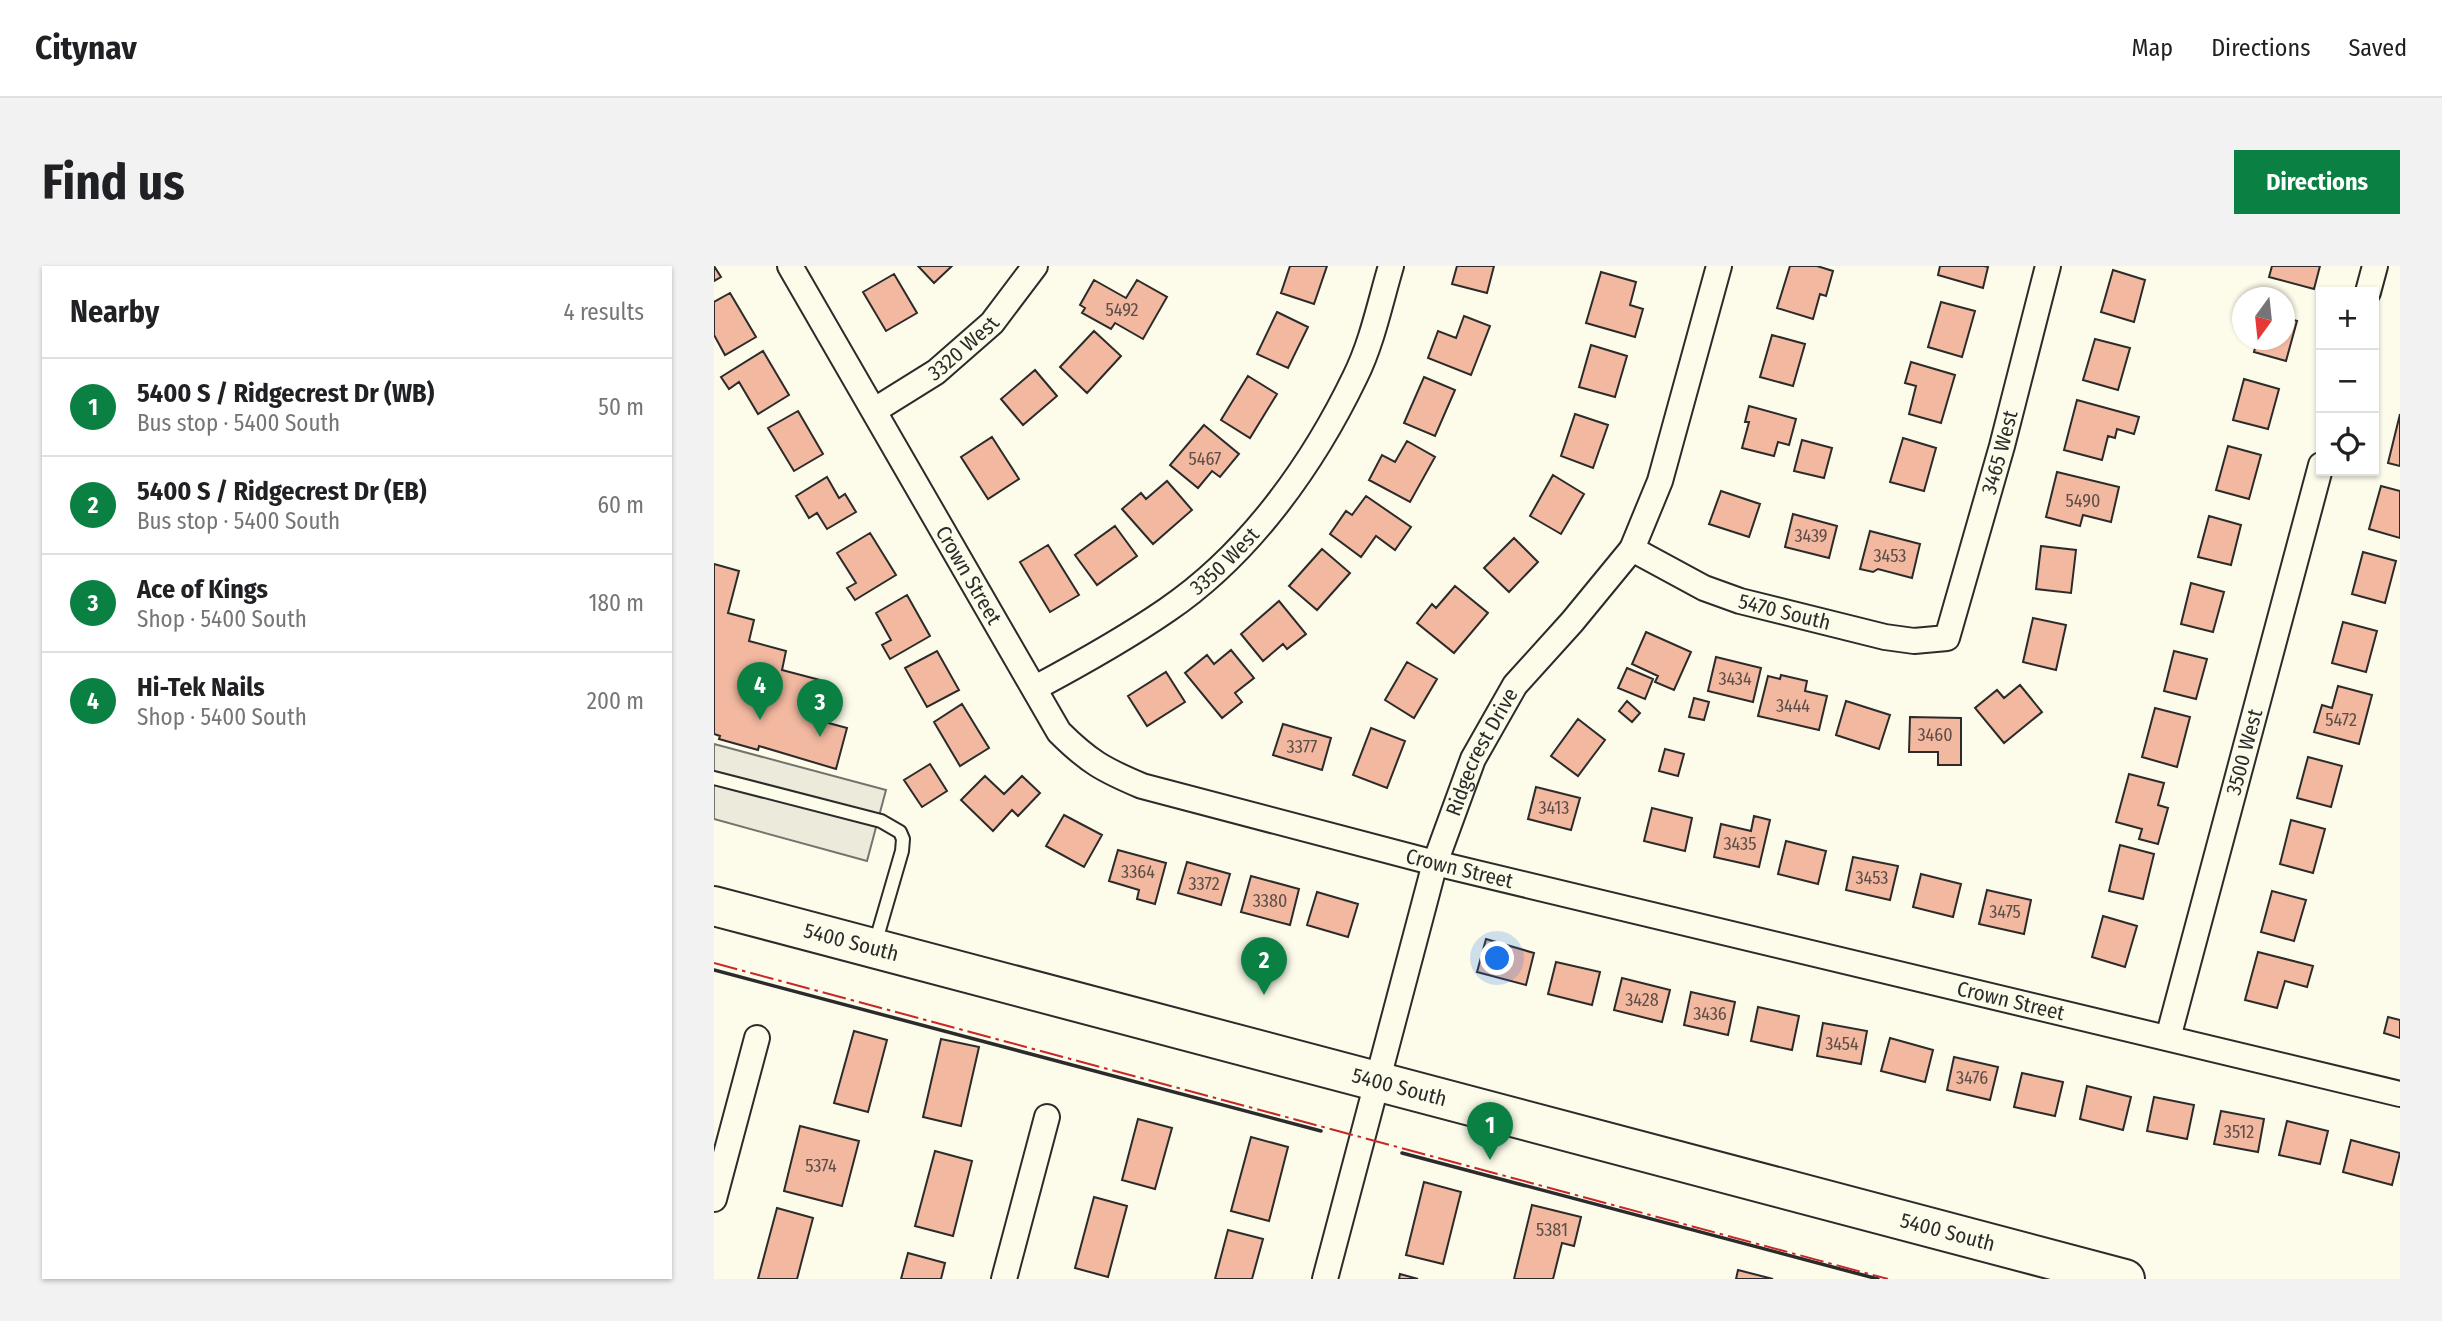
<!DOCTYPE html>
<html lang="en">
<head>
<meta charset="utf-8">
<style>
  :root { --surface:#fff; --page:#f2f2f2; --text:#202124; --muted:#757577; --line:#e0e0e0; --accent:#0b8043 }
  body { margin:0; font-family:"Fira Sans Condensed",sans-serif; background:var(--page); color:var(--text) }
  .controls { position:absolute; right:21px; top:21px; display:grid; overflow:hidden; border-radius:0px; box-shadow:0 2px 5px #0004 }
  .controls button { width:63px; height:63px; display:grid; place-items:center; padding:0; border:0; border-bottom:2px solid var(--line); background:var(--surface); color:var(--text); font:35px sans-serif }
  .compass { position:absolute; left:1518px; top:21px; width:63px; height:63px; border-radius:50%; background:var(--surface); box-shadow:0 2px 5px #0004; rotate:195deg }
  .you { position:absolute; left:784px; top:693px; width:24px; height:24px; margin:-18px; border:5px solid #fff; border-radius:50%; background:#1a73e8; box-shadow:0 0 0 10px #1a73e833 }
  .badge { display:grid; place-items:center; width:46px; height:46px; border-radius:50%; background:var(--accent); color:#fff; font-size:23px; font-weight:700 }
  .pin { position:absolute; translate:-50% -58px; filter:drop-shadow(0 2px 4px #0008) }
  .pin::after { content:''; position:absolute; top:37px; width:24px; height:21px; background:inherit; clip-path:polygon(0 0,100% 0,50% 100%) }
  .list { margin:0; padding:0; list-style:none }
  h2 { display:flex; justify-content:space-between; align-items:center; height:91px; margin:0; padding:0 28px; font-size:30px }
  h2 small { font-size:23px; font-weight:400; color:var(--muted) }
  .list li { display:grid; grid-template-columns:46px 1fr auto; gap:21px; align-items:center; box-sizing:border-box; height:98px; padding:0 28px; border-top:2px solid var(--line) }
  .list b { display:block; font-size:26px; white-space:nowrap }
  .list p { margin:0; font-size:23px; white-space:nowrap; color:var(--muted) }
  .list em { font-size:23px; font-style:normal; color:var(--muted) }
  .icon { flex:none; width:38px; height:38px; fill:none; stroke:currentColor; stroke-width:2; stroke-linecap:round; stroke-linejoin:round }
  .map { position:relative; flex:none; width:1686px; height:1013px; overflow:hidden; border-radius:0px }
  header { display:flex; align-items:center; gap:42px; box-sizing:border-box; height:98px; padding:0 35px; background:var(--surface); border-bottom:2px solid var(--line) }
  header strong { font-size:33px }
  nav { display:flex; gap:38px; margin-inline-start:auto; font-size:24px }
  .intro { display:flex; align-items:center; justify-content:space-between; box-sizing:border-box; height:168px; padding:0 42px }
  h1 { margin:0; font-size:49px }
  .button { padding:18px 32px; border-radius:0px; background:var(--accent); color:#fff; font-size:24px; font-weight:700 }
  main { display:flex; gap:42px; padding:0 42px }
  aside { flex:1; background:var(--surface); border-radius:0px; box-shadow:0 2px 5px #0004 }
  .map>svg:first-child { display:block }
  .parking { fill:#eceadb; stroke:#74746e; stroke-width:2 }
  .building { fill:#f2b8a0; stroke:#2b2b2b; stroke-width:2 }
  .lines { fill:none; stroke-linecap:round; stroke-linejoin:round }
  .service-casing { stroke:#2b2b2b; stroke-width:16 }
  .minor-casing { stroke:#2b2b2b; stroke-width:28 }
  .primary-casing { stroke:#2b2b2b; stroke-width:42 }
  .service { stroke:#fdfbea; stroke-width:12 }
  .minor { stroke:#fdfbea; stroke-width:24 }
  .primary { stroke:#fdfbea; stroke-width:38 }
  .wall { stroke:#2b2b2b; stroke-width:3.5 }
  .power { stroke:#c62828; stroke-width:2; stroke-dasharray:24 5 3.5 5; stroke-linecap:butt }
  .labels { text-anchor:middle; stroke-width:5; stroke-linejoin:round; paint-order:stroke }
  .number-label { font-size:18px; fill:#5d4e48 }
  .street-label { font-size:21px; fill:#2b2b2b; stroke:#fdfbea }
</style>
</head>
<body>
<header>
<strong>Citynav</strong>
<nav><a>Map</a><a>Directions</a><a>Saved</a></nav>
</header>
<div class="intro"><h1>Find us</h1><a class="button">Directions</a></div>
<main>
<aside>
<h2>Nearby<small>4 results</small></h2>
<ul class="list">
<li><span class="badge">1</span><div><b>5400 S / Ridgecrest Dr (WB)</b><p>Bus stop · 5400 South</p></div><em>50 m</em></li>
<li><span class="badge">2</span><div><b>5400 S / Ridgecrest Dr (EB)</b><p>Bus stop · 5400 South</p></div><em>60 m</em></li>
<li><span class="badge">3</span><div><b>Ace of Kings</b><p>Shop · 5400 South</p></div><em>180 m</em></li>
<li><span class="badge">4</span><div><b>Hi-Tek Nails</b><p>Shop · 5400 South</p></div><em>200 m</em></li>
</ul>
</aside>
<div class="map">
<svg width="1686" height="1013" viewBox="0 0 1686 1013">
  <rect width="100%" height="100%" fill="#fdfbea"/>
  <path class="parking" d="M 0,478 L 172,524 L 153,595 L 0,553 Z"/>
  <path class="building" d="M 0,0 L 7,11 L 0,15 Z
    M 204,0 L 238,0 L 220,17 Z
    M 576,0 L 613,0 L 600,38 L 567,27 Z
    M 743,0 L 780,0 L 773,27 L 738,18 Z
    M 1076,0 L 1103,0 L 1119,5 L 1112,30 L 1106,28 L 1099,53 L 1063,42 Z
    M 1226,0 L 1270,0 L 1274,1 L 1269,22 L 1224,9 Z
    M 1558,0 L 1606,0 L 1600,23 L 1555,11 Z
    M 1399,4 L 1431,14 L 1420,56 L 1387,46 Z
    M 887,6 L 922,16 L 916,39 L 929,43 L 921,71 L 872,57 Z
    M 180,8 L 203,47 L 172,65 L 149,26 Z
    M 380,14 L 412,32 L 423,14 L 453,31 L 429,73 L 401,57 L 397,63 L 368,47 L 371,42 L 366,39 Z
    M 16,27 L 42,71 L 11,89 L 0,69 L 0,36 Z
    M 1227,36 L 1261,45 L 1248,91 L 1214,81 Z
    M 563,46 L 594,61 L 574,102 L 543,88 Z
    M 750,50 L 776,60 L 757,109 L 714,92 L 724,65 L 742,72 Z
    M 1570,51 L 1583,55 L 1572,95 L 1540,86 L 1543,74 L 1570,74 Z
    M 380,65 L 407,90 L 373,127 L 346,101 Z
    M 1058,69 L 1091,78 L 1079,120 L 1046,111 Z
    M 1381,73 L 1416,82 L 1404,124 L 1369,114 Z
    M 877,79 L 913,90 L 901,131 L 865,121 Z
    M 49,85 L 75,129 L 44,148 L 25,116 L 15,123 L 7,111 Z
    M 1197,96 L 1241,109 L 1227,157 L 1195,148 L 1202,120 L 1191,117 Z
    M 321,104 L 343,130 L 309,159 L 287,133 Z
    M 534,110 L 563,128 L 536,172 L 507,154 Z
    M 710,111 L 741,124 L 721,170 L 690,157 Z
    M 1530,113 L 1565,123 L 1554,163 L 1519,154 Z
    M 1363,134 L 1425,151 L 1420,168 L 1403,163 L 1401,172 L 1394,170 L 1388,194 L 1350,184 Z
    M 1035,140 L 1082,153 L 1075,179 L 1064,176 L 1060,190 L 1028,182 L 1035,156 L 1031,156 Z
    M 84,145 L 109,188 L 80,205 L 54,162 Z
    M 861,148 L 894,159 L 879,202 L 847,190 Z
    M 1686,148 L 1686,200 L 1674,197 Z
    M 490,159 L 525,188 L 506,211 L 498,205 L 484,222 L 456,199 Z
    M 278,171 L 305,213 L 274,233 L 247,191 Z
    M 1189,172 L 1222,182 L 1210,225 L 1176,216 Z
    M 1088,174 L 1118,182 L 1110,212 L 1080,205 Z
    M 693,175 L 721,191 L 696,236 L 655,214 L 668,189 L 681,196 Z
    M 1514,180 L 1547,189 L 1535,233 L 1502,224 Z
    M 1343,206 L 1405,221 L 1397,256 L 1369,249 L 1366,260 L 1332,251 Z
    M 839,209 L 870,228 L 847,268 L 816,250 Z
    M 113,211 L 125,232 L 131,228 L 142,246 L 113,263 L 103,247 L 95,252 L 82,230 Z
    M 453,215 L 478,244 L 439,278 L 408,243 L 427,227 L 432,233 Z
    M 1667,220 L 1686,225 L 1686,272 L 1655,263 Z
    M 1007,225 L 1046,238 L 1035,271 L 995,258 Z
    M 652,230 L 697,261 L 681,284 L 662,270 L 647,291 L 616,268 L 632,245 L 638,249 Z
    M 1079,248 L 1123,260 L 1115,292 L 1071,281 Z
    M 1495,250 L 1527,259 L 1517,299 L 1484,291 Z
    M 401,260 L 423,290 L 383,319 L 361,289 Z
    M 1156,265 L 1206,278 L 1198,312 L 1164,303 L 1159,306 L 1146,303 Z
    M 156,267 L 182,309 L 141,334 L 133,322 L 142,317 L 123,287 Z
    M 800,272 L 824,296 L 795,326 L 770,302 Z
    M 334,279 L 365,329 L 336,346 L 306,296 Z
    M 1327,280 L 1362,284 L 1357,327 L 1322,323 Z
    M 608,283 L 636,307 L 603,344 L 575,320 Z
    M 1649,286 L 1682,295 L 1671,337 L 1638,328 Z
    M 0,298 L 25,305 L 14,347 L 40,354 L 35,375 L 72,385 L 68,404 L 106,414 L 96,452 L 133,462 L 122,503 L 45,480 L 44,484 L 5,473 L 6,470 L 0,468 Z
    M 1477,317 L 1510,326 L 1499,366 L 1467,358 Z
    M 741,320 L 774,347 L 740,387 L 703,357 L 718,338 L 722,342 Z
    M 193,329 L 216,370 L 176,393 L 168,379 L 177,374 L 162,347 Z
    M 565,335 L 592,368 L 573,383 L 569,378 L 549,395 L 527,368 Z
    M 1319,352 L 1352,359 L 1342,404 L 1309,396 Z
    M 1629,356 L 1663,365 L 1652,406 L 1618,397 Z
    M 932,366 L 977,386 L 960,424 L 941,416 L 944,410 L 918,398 Z
    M 517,384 L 540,412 L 521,427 L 528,436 L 508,452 L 471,407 L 493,389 L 500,398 Z
    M 223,385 L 245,424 L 213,441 L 191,402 Z
    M 1460,385 L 1493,393 L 1482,433 L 1450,425 Z
    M 1002,391 L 1047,402 L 1039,436 L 994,425 Z
    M 693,396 L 723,413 L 700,452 L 671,434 Z
    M 913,402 L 939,413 L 931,433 L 904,422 Z
    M 452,406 L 471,436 L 433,460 L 414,430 Z
    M 1067,409 L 1093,415 L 1091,425 L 1113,430 L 1105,464 L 1044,450 L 1054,410 L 1066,413 Z
    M 1306,419 L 1328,446 L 1290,477 L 1261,442 L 1283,424 L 1290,432 Z
    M 1624,420 L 1658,429 L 1645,478 L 1600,466 L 1608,439 L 1618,442 Z
    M 980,432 L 995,436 L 990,454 L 975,451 Z
    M 913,435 L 926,447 L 918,456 L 905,445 Z
    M 1132,435 L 1176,449 L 1165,483 L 1122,469 Z
    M 248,438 L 275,482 L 246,500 L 220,456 Z
    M 1441,442 L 1476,451 L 1463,501 L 1428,491 Z
    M 1196,451 L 1247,452 L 1247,499 L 1224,499 L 1224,486 L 1195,486 Z
    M 864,453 L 891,474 L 864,510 L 837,490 Z
    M 569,458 L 617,472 L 608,504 L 559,489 Z
    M 657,462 L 691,475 L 673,522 L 639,509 Z
    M 951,483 L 970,488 L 964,510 L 945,505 Z
    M 1594,491 L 1628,500 L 1617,541 L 1583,532 Z
    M 216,498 L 233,525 L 208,541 L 190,514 Z
    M 1415,508 L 1450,517 L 1444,539 L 1454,542 L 1444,578 L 1425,573 L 1428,563 L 1402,556 Z
    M 271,510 L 290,528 L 308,510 L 326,527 L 304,550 L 298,544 L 279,565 L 247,534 Z
    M 822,521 L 866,532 L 857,564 L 814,553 Z
    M 938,542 L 978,552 L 971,585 L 930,575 Z
    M 350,549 L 388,569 L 370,601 L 332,580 Z
    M 1040,550 L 1056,554 L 1045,601 L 1000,591 L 1007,558 L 1037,565 Z
    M 1577,554 L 1611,563 L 1599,607 L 1566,598 Z
    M 1072,575 L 1112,585 L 1104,618 L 1064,608 Z
    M 1406,579 L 1440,588 L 1429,633 L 1395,625 Z
    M 404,584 L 452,597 L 441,638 L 423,633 L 425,624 L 395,615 Z
    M 1139,591 L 1184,600 L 1176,634 L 1132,624 Z
    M 473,596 L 516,608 L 507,639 L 464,627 Z
    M 1207,608 L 1247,618 L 1239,651 L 1199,641 Z
    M 537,610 L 585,623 L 576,659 L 527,646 Z
    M 1273,624 L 1317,634 L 1310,668 L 1265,658 Z
    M 1558,625 L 1592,634 L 1580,675 L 1547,666 Z
    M 603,626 L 644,638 L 634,671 L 593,659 Z
    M 1389,650 L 1423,660 L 1411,701 L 1378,691 Z
    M 772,673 L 820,687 L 812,719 L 763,706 Z
    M 1544,686 L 1599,700 L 1593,721 L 1571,715 L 1563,742 L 1531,734 Z
    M 842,696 L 886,706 L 878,739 L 834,728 Z
    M 908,712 L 956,724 L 948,756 L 900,744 Z
    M 977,726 L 1021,736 L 1014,769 L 970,759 Z
    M 1044,741 L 1085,750 L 1078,784 L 1037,775 Z
    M 1674,751 L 1686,754 L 1686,772 L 1670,767 Z
    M 1109,757 L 1153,765 L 1147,798 L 1103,790 Z
    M 140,765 L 173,774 L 154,846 L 120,837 Z
    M 1176,772 L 1219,784 L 1211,816 L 1167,805 Z
    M 227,773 L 265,781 L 247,860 L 209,851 Z
    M 1240,791 L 1284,801 L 1276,834 L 1233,824 Z
    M 1308,807 L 1349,816 L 1341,850 L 1300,841 Z
    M 1373,820 L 1417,831 L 1409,864 L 1366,853 Z
    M 1440,831 L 1480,839 L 1473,873 L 1433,865 Z
    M 1507,845 L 1550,853 L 1544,886 L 1500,878 Z
    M 424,853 L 458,862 L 441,923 L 408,914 Z
    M 1573,855 L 1614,865 L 1606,898 L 1565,889 Z
    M 86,860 L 145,875 L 128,940 L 70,925 Z
    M 537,871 L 574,881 L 555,955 L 517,945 Z
    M 1637,874 L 1686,887 L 1678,919 L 1629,906 Z
    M 221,885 L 258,895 L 239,970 L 201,960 Z
    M 710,916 L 747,926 L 729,998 L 692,989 Z
    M 380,931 L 413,940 L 394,1011 L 361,1002 Z
    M 818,939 L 867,951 L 860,980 L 848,977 L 839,1013 L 800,1013 Z
    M 63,942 L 99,952 L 83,1013 L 44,1013 Z
    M 514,964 L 549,973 L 538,1013 L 501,1013 Z
    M 194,987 L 231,997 L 227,1013 L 187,1013 Z
    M 1024,1004 L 1059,1013 L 1022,1013 Z
    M 686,1008 L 704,1013 L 685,1013 Z"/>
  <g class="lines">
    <g class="service-casing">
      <path id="service" d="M 0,512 L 167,555 L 186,566 L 189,573 L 188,585 L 161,678"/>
    </g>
    <g class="minor-casing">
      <g id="minor">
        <path id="s1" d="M 76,0 L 345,466 C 375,496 390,504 428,520 L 721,597 L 1686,828"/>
        <path d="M 1654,26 L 1661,0"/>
        <path id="s2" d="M 161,144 L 222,106 L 278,57 L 321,0"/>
        <path id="s3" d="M 918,283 L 990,322 L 1026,335 L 1171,371 L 1200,375 L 1233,372 L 1288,180 L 1334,0"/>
        <path id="s4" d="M 321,422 C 366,398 411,373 453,344 C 535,288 598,200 641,111 C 658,77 666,37 677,0"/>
        <path id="s5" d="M 1454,772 L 1607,199"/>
        <path d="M 0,933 L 43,772"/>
        <path d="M 290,1013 L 333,851"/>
        <path id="s6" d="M 611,1013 L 721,597 L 759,493 L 801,419 L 858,356 L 918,283 L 946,215 L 1005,0"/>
      </g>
    </g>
    <g class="primary-casing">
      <g id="primary">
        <path id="s7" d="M 0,640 L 1411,1013"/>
      </g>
    </g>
    <use href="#service" class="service"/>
    <use href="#minor" class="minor"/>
    <use href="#primary" class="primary"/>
    <path class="wall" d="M 0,704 L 607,865
      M 688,887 L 1164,1013"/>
    <path class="power" d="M 0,697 L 1174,1013"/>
  </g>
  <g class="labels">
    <g class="number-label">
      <text x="408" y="50">5492</text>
      <text x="491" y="199">5467</text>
      <text x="1369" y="241">5490</text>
      <text x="1097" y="276">3439</text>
      <text x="1176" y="296">3453</text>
      <text x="1021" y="419">3434</text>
      <text x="1079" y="446">3444</text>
      <text x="1627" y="460">5472</text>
      <text x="1221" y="475">3460</text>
      <text x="588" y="487">3377</text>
      <text x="840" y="548">3413</text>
      <text x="1026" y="584">3435</text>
      <text x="424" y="612">3364</text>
      <text x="1158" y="618">3453</text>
      <text x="490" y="624">3372</text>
      <text x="556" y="641">3380</text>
      <text x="1291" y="652">3475</text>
      <text x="928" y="740">3428</text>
      <text x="996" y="754">3436</text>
      <text x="1128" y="784">3454</text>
      <text x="1258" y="818">3476</text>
      <text x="1525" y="872">3512</text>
      <text x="107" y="906">5374</text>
      <text x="838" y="970">5381</text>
    </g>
    <g class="street-label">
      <text dy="7" stroke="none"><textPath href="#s2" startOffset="108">3320 West</textPath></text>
      <text dy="7" stroke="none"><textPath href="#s3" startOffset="525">3465 West</textPath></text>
      <text dy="7" stroke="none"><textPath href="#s4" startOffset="229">3350 West</textPath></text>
      <text dy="7" stroke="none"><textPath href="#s1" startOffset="357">Crown Street</textPath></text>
      <text dy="7" stroke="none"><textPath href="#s3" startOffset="166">5470 South</textPath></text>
      <text dy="7" stroke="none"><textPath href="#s5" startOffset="296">3500 West</textPath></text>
      <text dy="7" stroke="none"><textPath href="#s6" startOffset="551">Ridgecrest Drive</textPath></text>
      <text dy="7" stroke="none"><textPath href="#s1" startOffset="966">Crown Street</textPath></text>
      <text dy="7" stroke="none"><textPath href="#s7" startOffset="142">5400 South</textPath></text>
      <text dy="7" stroke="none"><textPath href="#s1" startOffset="1533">Crown Street</textPath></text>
      <text dy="7" stroke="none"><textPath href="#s7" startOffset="709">5400 South</textPath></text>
      <text dy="7" stroke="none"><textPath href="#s7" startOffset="1276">5400 South</textPath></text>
    </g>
  </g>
</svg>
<div class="controls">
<button>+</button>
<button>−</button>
<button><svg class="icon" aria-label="locate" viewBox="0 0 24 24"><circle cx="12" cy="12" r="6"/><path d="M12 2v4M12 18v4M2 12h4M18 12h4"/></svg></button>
</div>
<svg class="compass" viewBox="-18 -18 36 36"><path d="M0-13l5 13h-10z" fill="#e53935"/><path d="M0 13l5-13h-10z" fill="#757577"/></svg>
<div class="you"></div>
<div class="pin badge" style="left:776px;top:894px">1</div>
<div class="pin badge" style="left:550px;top:729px">2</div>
<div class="pin badge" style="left:106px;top:471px">3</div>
<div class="pin badge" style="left:46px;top:454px">4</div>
</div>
</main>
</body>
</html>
